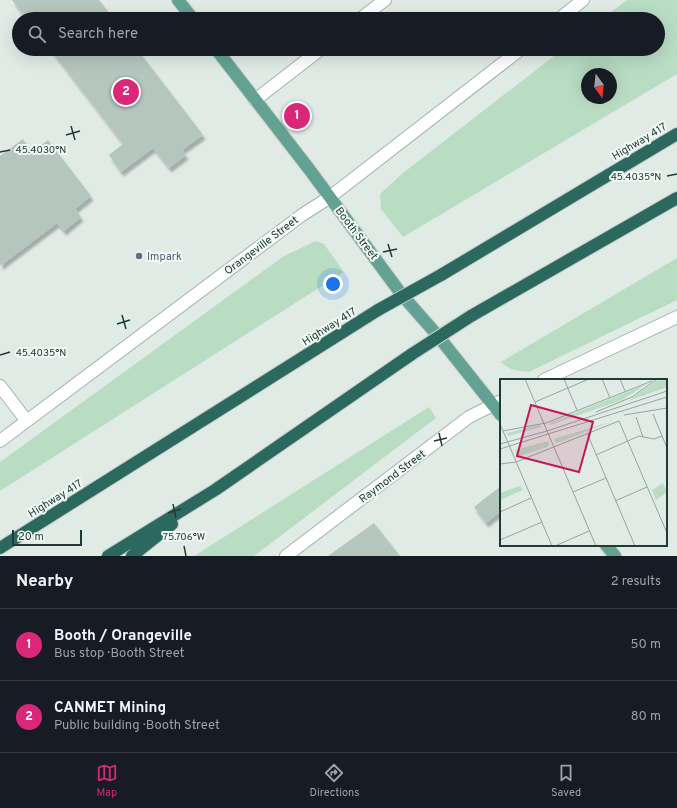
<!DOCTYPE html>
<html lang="en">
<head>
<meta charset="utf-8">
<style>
  :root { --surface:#171b24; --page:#242831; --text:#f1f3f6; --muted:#9ea1a6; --line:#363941; --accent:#db2777 }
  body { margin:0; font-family:Overpass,sans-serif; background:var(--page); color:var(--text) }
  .compass { position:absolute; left:581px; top:68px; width:36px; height:36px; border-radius:50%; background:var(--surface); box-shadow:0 4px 16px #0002; rotate:165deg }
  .scale { position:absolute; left:12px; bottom:10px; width:70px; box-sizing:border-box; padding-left:4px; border:2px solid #203b35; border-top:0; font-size:11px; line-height:14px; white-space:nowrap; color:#203b35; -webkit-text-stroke:3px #f0f8f4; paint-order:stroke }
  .you { position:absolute; left:333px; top:284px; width:14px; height:14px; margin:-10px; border:3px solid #fff; border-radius:50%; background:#1a73e8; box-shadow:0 0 0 6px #1a73e833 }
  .badge { display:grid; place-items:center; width:26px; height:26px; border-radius:50%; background:var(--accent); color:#fff; font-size:13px; font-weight:700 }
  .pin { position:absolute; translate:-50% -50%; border:2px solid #fff; box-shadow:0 1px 4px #0006 }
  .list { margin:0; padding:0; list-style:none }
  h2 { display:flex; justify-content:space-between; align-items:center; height:52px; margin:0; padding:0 16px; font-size:17px }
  h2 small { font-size:13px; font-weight:400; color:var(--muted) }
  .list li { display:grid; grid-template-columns:26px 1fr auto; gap:12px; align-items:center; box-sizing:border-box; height:72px; padding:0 16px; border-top:1px solid var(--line) }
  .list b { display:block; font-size:15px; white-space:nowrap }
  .list p { margin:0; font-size:13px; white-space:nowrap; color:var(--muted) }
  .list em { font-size:13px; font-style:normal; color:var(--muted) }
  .icon { flex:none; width:22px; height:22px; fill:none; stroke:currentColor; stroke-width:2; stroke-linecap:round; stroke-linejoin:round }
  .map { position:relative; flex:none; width:677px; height:556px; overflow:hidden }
  .search { position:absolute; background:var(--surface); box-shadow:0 4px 16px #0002; left:12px; right:12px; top:12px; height:44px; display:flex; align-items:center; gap:10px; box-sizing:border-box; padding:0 14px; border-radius:22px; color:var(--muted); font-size:15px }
  .sheet { height:196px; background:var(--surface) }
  nav { display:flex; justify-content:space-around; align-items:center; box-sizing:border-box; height:56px; border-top:1px solid var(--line); background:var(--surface); font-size:11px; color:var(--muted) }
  nav a { display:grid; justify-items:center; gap:2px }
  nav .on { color:var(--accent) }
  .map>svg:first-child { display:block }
  .green { fill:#b8ddc3; fill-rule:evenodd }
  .building { fill:#b5c6bf; filter:url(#shadow) }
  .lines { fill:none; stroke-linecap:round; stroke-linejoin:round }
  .minor-casing { stroke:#a3b3ad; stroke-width:14 }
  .major-casing { stroke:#c1c8c6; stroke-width:14 }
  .highway-casing { stroke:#c1c8c6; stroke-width:14 }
  .minor { stroke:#fff; stroke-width:12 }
  .major { stroke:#63a293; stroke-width:12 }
  .highway { stroke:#2b685e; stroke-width:12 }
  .highway-bridge-casing { stroke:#c1c8c6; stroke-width:14; stroke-linecap:butt }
  .highway-bridge { stroke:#2b685e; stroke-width:12 }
  .ticks { fill:none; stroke:#203b35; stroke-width:1.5 }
  .service-dot { fill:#5c6f8a; stroke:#f0f8f4; stroke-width:1.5 }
  .labels { text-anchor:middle; stroke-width:4; stroke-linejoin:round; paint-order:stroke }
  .street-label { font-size:11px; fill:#203b35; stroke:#f0f8f4 }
  .service-label { font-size:11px; fill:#4e5e75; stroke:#f0f8f4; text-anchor:start }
  .inset-road { fill:none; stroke:#93a59f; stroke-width:1 }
  .view { fill:#c2185b; fill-opacity:0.15; stroke:#c2185b; stroke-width:2 }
  .inset-edge { fill:none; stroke:#203b35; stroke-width:2 }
  .ticks-label { font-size:10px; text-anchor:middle; fill:#203b35; stroke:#f0f8f4; stroke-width:4; stroke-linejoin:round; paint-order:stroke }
</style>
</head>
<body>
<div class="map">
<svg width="677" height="556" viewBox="0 0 677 556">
  <defs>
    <filter id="shadow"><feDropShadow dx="2.5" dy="4.5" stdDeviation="1" flood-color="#0004"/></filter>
  </defs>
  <rect width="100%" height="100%" fill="#e0ebe6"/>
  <path class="green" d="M 627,0 L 677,0 L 677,74 L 403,237 L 381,209 L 380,194 L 403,173 L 563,49 L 658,49 L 658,19 L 602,19 ZM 587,74 L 611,74 L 611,98 L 587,98 Z
    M 316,241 L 324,244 L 344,272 L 0,491 L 0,462 L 284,256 Z
    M 677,258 L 677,300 L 529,372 C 518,371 509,370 501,362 Z
    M 429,407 L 436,418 L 254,556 L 194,556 Z"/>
  <path class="building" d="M 12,0 L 99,0 L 114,19 L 27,19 Z
    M 50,49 L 137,49 L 203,135 L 182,150 L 186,155 L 169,168 L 153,148 L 121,172 L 109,155 L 123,144 Z
    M 23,139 L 32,152 L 48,140 L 91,196 L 75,209 L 81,217 L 64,231 L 57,223 L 0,266 L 0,156 Z
    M 501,486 L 501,511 L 486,523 L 474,507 Z
    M 374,523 L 400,556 L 328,556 Z"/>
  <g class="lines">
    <g class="minor-casing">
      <path id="minor" d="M 360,19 L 385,0
        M 559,19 L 583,0
        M 255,100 L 321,49
        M 544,380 L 677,317
        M 0,386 L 26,420
        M 0,441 L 302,215 L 330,197 L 521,49
        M 286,556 L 469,417 L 501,401"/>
    </g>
    <g class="major-casing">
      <path id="major" d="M 178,0 L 193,19
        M 216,49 L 309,169 L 402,295 L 438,336 L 501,415
        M 606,545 L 615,556"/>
    </g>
    <g class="highway-casing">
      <path id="highway" d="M 441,275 L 677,134
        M 471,316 L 677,198
        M 0,548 L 378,310
        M 108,556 L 215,490 L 412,354
        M 132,556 L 172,524"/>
    </g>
    <use href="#minor" class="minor"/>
    <use href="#major" class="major"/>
    <use href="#highway" class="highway"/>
    <g class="highway-bridge-casing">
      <path id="highway-bridge" d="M 378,310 L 441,275
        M 412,354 L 471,316"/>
    </g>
    <use href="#highway-bridge" class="highway-bridge"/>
  </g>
  <path class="ticks" d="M 71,126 L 75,140M 66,135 L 80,131M 0,152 L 10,150M 667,176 L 677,174M 388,244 L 392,257M 383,252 L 397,249M 122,315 L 126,329M 117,324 L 130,320M 0,355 L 10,352M 439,433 L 442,446M 434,441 L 447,438M 173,504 L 176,518M 168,513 L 181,509M 184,546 L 186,556"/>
  <circle class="service-dot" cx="139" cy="256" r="4"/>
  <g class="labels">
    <g class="street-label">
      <text transform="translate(639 141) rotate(-31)" y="4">Highway 417</text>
      <text transform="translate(357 233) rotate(53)" y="4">Booth Street</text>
      <text transform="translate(261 245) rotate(-37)" y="4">Orangeville Street</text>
      <text transform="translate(329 326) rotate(-32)" y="4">Highway 417</text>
      <text transform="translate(392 476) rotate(-37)" y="4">Raymond Street</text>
      <text transform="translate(55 498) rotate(-32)" y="4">Highway 417</text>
    </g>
    <g class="service-label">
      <text x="147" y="260">Impark</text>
    </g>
  </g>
  <g transform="translate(500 379)">
    <rect width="167" height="167" fill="#e0ebe6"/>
    <path d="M 167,0 L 167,8 L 128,22 L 156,2 ZM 147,5 L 122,21 L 50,46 L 50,44 ZM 113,42 L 60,63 L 56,64 L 54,60 ZM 40,46 L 42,48 L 8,57 L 7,54 ZM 48,62 L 49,66 L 47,68 L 17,78 L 15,71 ZM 163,104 L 167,113 L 156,121 L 152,111 ZM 20,107 L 23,111 L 0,121 L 0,114 Z" fill="#b8ddc3"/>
    <path class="inset-road" d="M 25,0 L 96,167M 64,0 L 77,31M 102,0 L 110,19M 120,0 L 125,12M 35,23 L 89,0M 96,33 L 132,18 L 157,0M 153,35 L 167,69M 124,36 L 167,29M 136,38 L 143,58M 0,45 L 52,167M 3,52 L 46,44 L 152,2M 87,54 L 135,167M 0,65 L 47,52 L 167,12M 0,70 L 167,18M 96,76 L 139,57 L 154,60 L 162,57M 16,83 L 119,42 L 167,154M 0,85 L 16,83M 73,113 L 106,99M 115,122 L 147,108M 0,133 L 31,119M 0,161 L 42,143M 55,167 L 89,152"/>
    <path class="view" d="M 31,26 L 93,43 L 79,93 L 17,77 Z"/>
    <rect width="167" height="167" class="inset-edge"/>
  </g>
  <g class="ticks-label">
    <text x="41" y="153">45.4030°N</text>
    <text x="636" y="180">45.4035°N</text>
    <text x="41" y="356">45.4035°N</text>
    <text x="184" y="540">75.706°W</text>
  </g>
</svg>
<svg class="compass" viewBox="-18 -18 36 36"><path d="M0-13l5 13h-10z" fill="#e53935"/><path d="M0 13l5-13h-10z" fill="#9ea1a6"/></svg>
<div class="scale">20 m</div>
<div class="you"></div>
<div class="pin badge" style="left:297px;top:116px">1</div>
<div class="pin badge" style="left:126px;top:92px">2</div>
<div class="search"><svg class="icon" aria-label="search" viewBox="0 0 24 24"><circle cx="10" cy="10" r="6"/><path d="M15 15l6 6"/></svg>Search here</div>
</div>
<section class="sheet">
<h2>Nearby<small>2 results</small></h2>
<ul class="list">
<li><span class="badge">1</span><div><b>Booth / Orangeville</b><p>Bus stop · Booth Street</p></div><em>50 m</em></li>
<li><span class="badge">2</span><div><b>CANMET Mining</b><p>Public building · Booth Street</p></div><em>80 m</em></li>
</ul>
</section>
<nav>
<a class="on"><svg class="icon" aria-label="map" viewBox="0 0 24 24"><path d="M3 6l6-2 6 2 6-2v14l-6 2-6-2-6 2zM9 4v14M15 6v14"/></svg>Map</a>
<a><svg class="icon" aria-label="directions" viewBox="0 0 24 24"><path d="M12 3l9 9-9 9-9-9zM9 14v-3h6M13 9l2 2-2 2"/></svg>Directions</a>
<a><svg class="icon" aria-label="saved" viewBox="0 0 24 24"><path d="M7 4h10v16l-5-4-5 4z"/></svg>Saved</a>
</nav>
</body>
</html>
